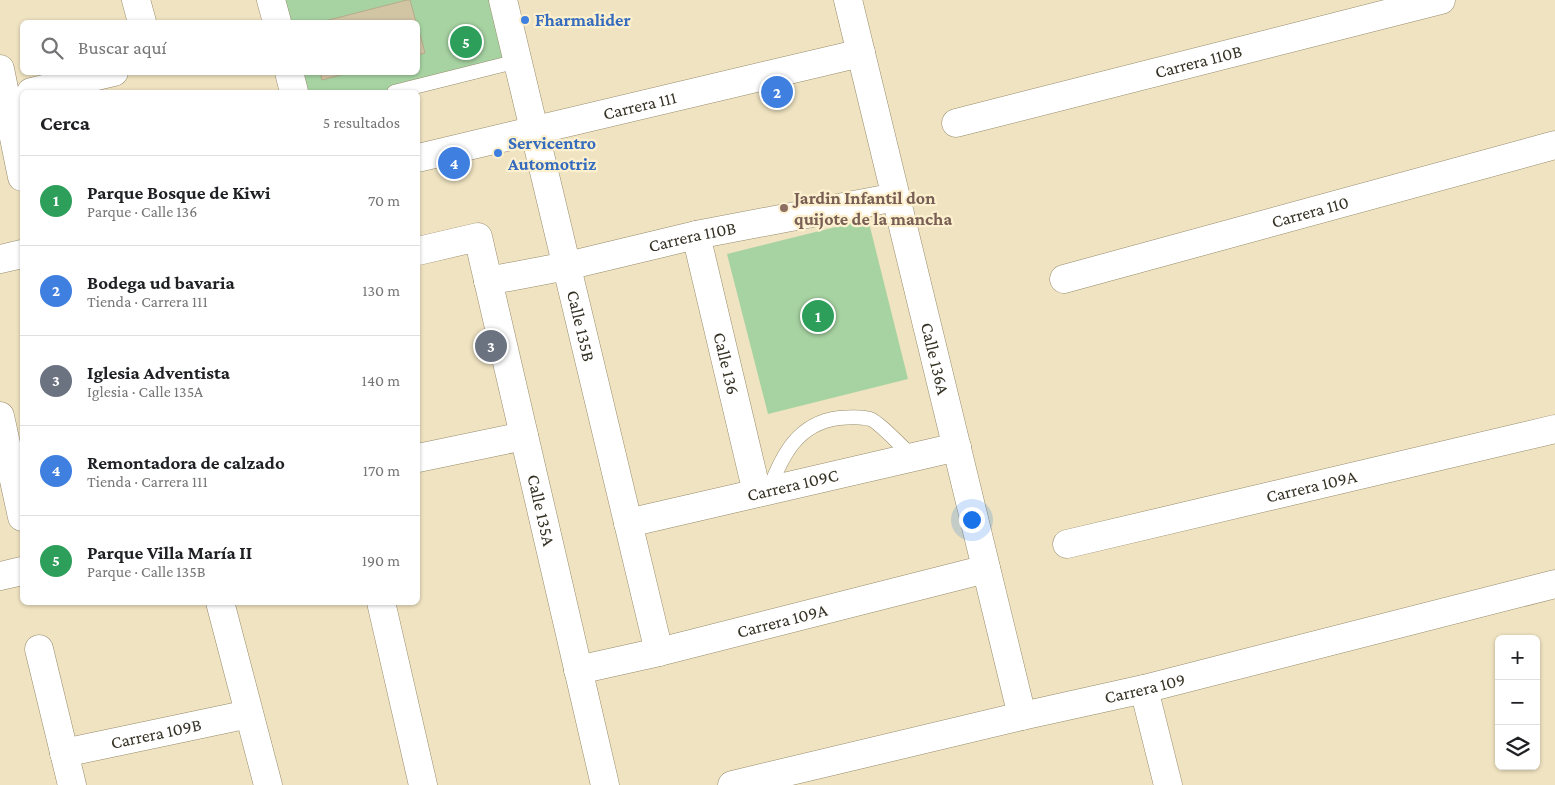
<!DOCTYPE html>
<html lang="es">
<head>
<meta charset="utf-8">
<style>
  :root { --surface:#fff; --page:#f6f6f6; --text:#202124; --muted:#757577; --line:#e0e0e0; --accent:#2f7c4c }
  body { margin:0; font-family:"Crimson Pro",serif; background:var(--page); color:var(--text) }
  .controls { position:absolute; right:15px; bottom:15px; display:grid; overflow:hidden; border-radius:8px; box-shadow:0 1px 4px #0004 }
  .controls button { width:45px; height:45px; display:grid; place-items:center; padding:0; border:0; border-bottom:1px solid var(--line); background:var(--surface); color:var(--text); font:25px sans-serif }
  .you { position:absolute; left:971px; top:519px; width:18px; height:18px; margin:-12px; border:4px solid #fff; border-radius:50%; background:#1a73e8; box-shadow:0 0 0 8px #1a73e833 }
  .badge { display:grid; place-items:center; width:32px; height:32px; border-radius:50%; background:var(--accent); color:#fff; font-size:16px; font-weight:700 }
  .pin { position:absolute; translate:-50% -50%; border:2px solid #fff; box-shadow:0 1px 5px #0006 }
  .list { margin:0; padding:0; list-style:none }
  h2 { display:flex; justify-content:space-between; align-items:center; height:65px; margin:0; padding:0 20px; font-size:21px }
  h2 small { font-size:16px; font-weight:400; color:var(--muted) }
  .list li { display:grid; grid-template-columns:32px 1fr auto; gap:15px; align-items:center; box-sizing:border-box; height:90px; padding:0 20px; border-top:1px solid var(--line) }
  .list b { display:block; font-size:19px; white-space:nowrap }
  .list p { margin:0; font-size:16px; white-space:nowrap; color:var(--muted) }
  .list em { font-size:16px; font-style:normal; color:var(--muted) }
  .icon { flex:none; width:28px; height:28px; fill:none; stroke:currentColor; stroke-width:2; stroke-linecap:round; stroke-linejoin:round }
  .map { position:relative; flex:none; width:1555px; height:785px; overflow:hidden }
  .search { position:absolute; background:var(--surface); box-shadow:0 1px 4px #0004; left:20px; top:20px; width:400px; height:55px; display:flex; align-items:center; gap:12px; box-sizing:border-box; padding:0 18px; border-radius:8px; color:var(--muted); font-size:19px }
  .panel { position:absolute; background:var(--surface); box-shadow:0 1px 4px #0004; left:20px; top:90px; width:400px; height:515px; border-radius:8px }
  .map>svg:first-child { display:block }
  .green { fill:#a7d3a2 }
  .building { fill:#d1c5a4; stroke:#b7ab8b }
  .lines { fill:none; stroke-linecap:round; stroke-linejoin:round }
  .lane-casing { stroke:#968b6b; stroke-width:15 }
  .street-casing { stroke:#968b6b; stroke-width:29 }
  .lane { stroke:#fff; stroke-width:14 }
  .street { stroke:#fff; stroke-width:28 }
  .shop-dot { fill:#3f7fe0; stroke:#fdf0ce; stroke-width:2 }
  .education-dot { fill:#8d6e63; stroke:#fdf0ce; stroke-width:2 }
  .labels { text-anchor:middle; stroke-width:4.5; stroke-linejoin:round; paint-order:stroke }
  .shop-label { font-size:18px; font-weight:bold; fill:#366cbe; stroke:#fdf0ce; text-anchor:start }
  .street-label { font-size:18px; fill:#353124; stroke:#fdf0ce }
  .education-label { font-size:18px; font-weight:bold; fill:#785e54; stroke:#fdf0ce; text-anchor:start }
</style>
</head>
<body>
<div class="map">
<svg width="1555" height="785" viewBox="0 0 1555 785">
  <rect width="100%" height="100%" fill="#efe3c1"/>
  <path class="green" d="M 272,0 L 503,0 L 518,61 L 394,92 L 294,92 L 289,73 L 418,72 L 418,22 L 277,22 Z
    M 868,219 L 908,379 L 768,414 L 727,254 Z"/>
  <path class="building" d="M 407,0 L 410,0 L 416,22 L 321,22 Z
    M 418,27 L 425,53 L 418,55 Z
    M 320,72 L 351,72 L 322,80 Z"/>
  <g class="lines">
    <g class="lane-casing">
      <path id="lane" d="M 394,92 L 518,61
        M 769,490 C 782,455 798,423 839,418 C 849,417 860,416 870,419 C 878,421 905,450 913,457"/>
    </g>
    <g class="street-casing">
      <g id="street">
        <path d="M 136,0 L 142,22"/>
        <path d="M 271,0 L 277,22"/>
        <path id="s1" d="M 503,0 L 659,652"/>
        <path id="s2" d="M 848,0 L 1022,716"/>
        <path d="M 0,69 L 22,177"/>
        <path d="M 289,72 L 294,92"/>
        <path d="M 31,92 L 114,72"/>
        <path id="s3" d="M 956,123 L 1441,0"/>
        <path id="s4" d="M 418,158 L 861,53"/>
        <path id="s5" d="M 696,235 L 757,493"/>
        <path id="s6" d="M 418,251 L 478,237 L 605,785"/>
        <path d="M 0,259 L 22,254"/>
        <path id="s7" d="M 1064,279 L 1555,145"/>
        <path id="s8" d="M 488,281 L 567,266 L 696,235 L 896,197"/>
        <path d="M 0,416 L 22,517"/>
        <path d="M 418,458 L 524,436"/>
        <path id="s9" d="M 628,523 L 957,447"/>
        <path id="s10" d="M 1067,544 L 1555,429"/>
        <path d="M 0,576 L 22,571"/>
        <path d="M 220,602 L 268,785"/>
        <path d="M 381,602 L 423,785"/>
        <path d="M 39,649 L 72,785"/>
        <path id="s11" d="M 578,670 L 659,652 L 986,569"/>
        <path d="M 1144,689 L 1168,785"/>
        <path id="s12" d="M 64,753 L 249,714"/>
        <path id="s13" d="M 732,785 L 1022,716 L 1144,689 L 1555,584"/>
      </g>
    </g>
    <use href="#lane" class="lane"/>
    <use href="#street" class="street"/>
  </g>
  <g class="shop-dot">
    <circle cx="525" cy="20" r="5"/>
    <circle cx="498" cy="153" r="5"/>
  </g>
  <circle class="education-dot" cx="784" cy="208" r="5"/>
  <g class="labels">
    <g class="shop-label">
      <text x="535" y="26">Fharmalider</text>
      <text x="508" y="149">Servicentro<tspan x="508" dy="21">Automotriz</tspan></text>
    </g>
    <g class="street-label">
      <text dy="6" stroke="none"><textPath href="#s3" startOffset="250">Carrera 110B</textPath></text>
      <text dy="6" stroke="none"><textPath href="#s4" startOffset="228">Carrera 111</textPath></text>
      <text dy="6" stroke="none"><textPath href="#s7" startOffset="255">Carrera 110</textPath></text>
      <text dy="6" stroke="none"><textPath href="#s8" startOffset="209">Carrera 110B</textPath></text>
      <text dy="6" stroke="none"><textPath href="#s1" startOffset="335">Calle 135B</textPath></text>
      <text dy="6" stroke="none"><textPath href="#s2" startOffset="369">Calle 136A</textPath></text>
      <text dy="6" stroke="none"><textPath href="#s5" startOffset="132">Calle 136</textPath></text>
      <text dy="6" stroke="none"><textPath href="#s9" startOffset="169">Carrera 109C</textPath></text>
      <text dy="6" stroke="none"><textPath href="#s10" startOffset="251">Carrera 109A</textPath></text>
      <text dy="6" stroke="none"><textPath href="#s6" startOffset="342">Calle 135A</textPath></text>
      <text dy="6" stroke="none"><textPath href="#s11" startOffset="210">Carrera 109A</textPath></text>
      <text dy="6" stroke="none"><textPath href="#s13" startOffset="424">Carrera 109</textPath></text>
      <text dy="6" stroke="none"><textPath href="#s12" startOffset="94">Carrera 109B</textPath></text>
    </g>
    <g class="education-label">
      <text x="794" y="204">Jardin Infantil don<tspan x="794" dy="21">quijote de la mancha</tspan></text>
    </g>
  </g>
</svg>
<div class="controls">
<button>+</button>
<button>−</button>
<button><svg class="icon" aria-label="layers" viewBox="0 0 24 24"><path d="M12 4l9 5-9 5-9-5zM3 14l9 5 9-5"/></svg></button>
</div>
<div class="you"></div>
<div class="pin badge" style="left:818px;top:316px;background:#2e9e5b">1</div>
<div class="pin badge" style="left:777px;top:92px;background:#3f7fe0">2</div>
<div class="pin badge" style="left:491px;top:346px;background:#6b7280">3</div>
<div class="pin badge" style="left:454px;top:163px;background:#3f7fe0">4</div>
<div class="pin badge" style="left:466px;top:42px;background:#2e9e5b">5</div>
<div class="search"><svg class="icon" aria-label="search" viewBox="0 0 24 24"><circle cx="10" cy="10" r="6"/><path d="M15 15l6 6"/></svg>Buscar aquí</div>
<section class="panel">
<h2>Cerca<small>5 resultados</small></h2>
<ul class="list">
<li><span class="badge" style="background:#2e9e5b">1</span><div><b>Parque Bosque de Kiwi</b><p>Parque · Calle 136</p></div><em>70 m</em></li>
<li><span class="badge" style="background:#3f7fe0">2</span><div><b>Bodega ud bavaria</b><p>Tienda · Carrera 111</p></div><em>130 m</em></li>
<li><span class="badge" style="background:#6b7280">3</span><div><b>Iglesia Adventista</b><p>Iglesia · Calle 135A</p></div><em>140 m</em></li>
<li><span class="badge" style="background:#3f7fe0">4</span><div><b>Remontadora de calzado</b><p>Tienda · Carrera 111</p></div><em>170 m</em></li>
<li><span class="badge" style="background:#2e9e5b">5</span><div><b>Parque Villa María II</b><p>Parque · Calle 135B</p></div><em>190 m</em></li>
</ul>
</section>
</div>
</body>
</html>
